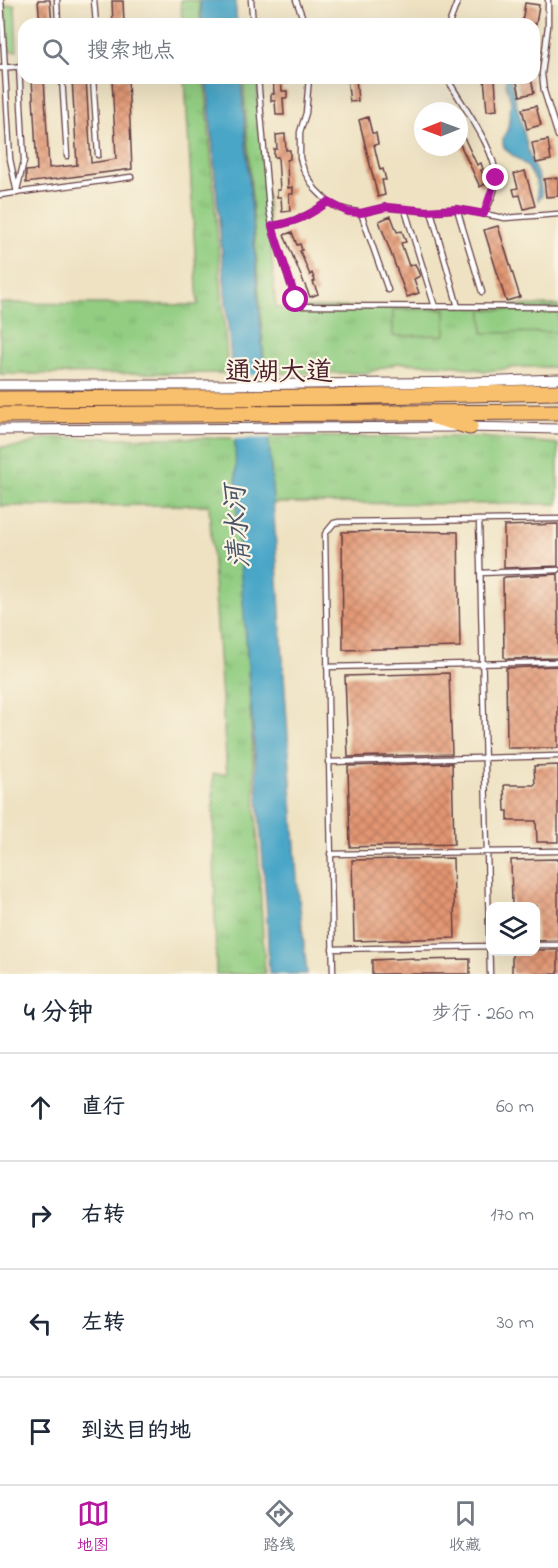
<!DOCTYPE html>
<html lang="zh">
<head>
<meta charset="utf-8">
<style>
  :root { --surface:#fff; --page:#f2f2f3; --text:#1f2937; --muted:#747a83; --line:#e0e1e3; --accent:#b5179e }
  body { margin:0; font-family:"Indie Flower","LXGW WenKai TC",sans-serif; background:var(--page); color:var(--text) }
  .controls { position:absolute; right:18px; bottom:18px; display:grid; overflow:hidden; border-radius:12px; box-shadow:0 6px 24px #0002 }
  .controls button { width:54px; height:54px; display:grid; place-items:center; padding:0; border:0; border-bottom:2px solid var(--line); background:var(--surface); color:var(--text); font:30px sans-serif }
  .compass { position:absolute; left:414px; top:102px; width:54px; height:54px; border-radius:50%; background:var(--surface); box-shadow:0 6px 24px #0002; rotate:269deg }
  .stop { position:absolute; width:18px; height:18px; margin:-14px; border:4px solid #b5179e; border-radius:50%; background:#fff }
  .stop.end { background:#b5179e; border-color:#fff; box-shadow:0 2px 6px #0008 }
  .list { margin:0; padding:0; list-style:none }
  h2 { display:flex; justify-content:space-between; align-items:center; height:78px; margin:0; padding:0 24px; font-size:26px }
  h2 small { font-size:20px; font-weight:400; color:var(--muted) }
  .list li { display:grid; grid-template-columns:39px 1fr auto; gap:18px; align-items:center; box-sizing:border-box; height:108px; padding:0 24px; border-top:2px solid var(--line) }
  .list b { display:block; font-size:22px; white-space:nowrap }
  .list em { font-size:20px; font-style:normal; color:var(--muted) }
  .icon { flex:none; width:33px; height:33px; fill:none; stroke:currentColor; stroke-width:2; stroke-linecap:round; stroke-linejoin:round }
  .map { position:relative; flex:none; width:558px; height:974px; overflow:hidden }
  .search { position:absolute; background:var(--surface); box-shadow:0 6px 24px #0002; left:18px; right:18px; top:18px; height:66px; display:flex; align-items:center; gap:15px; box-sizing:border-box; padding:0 21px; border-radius:18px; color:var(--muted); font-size:22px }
  .sheet { height:510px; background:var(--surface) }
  nav { display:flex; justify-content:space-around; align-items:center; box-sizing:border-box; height:84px; border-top:2px solid var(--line); background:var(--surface); font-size:16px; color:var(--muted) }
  nav a { display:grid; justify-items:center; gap:3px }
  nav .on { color:var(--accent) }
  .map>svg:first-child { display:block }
  .grass { fill:url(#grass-tufts); stroke:#6e7656; stroke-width:1.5 }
  .pitch { fill:#92cd82; stroke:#6e7656; stroke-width:1.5 }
  .water { fill:#49a6c7; stroke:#4a6279; stroke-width:1.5 }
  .pier { fill:#eee2c2 }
  .building { fill:url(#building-cross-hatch) }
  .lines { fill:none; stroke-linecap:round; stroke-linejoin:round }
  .service-casing { stroke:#633c42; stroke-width:7 }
  .minor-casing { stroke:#633c42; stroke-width:11 }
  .primary-casing { stroke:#633c42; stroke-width:17 }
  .service { stroke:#fff; stroke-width:4.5 }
  .minor { stroke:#fff; stroke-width:9 }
  .primary { stroke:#f8bf6c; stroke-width:15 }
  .route { stroke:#b5179e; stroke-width:8 }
  .labels { text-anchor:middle; stroke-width:4.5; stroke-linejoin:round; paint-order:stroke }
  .street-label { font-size:27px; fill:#4a1f2b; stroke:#fcf5e5 }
  .water-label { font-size:28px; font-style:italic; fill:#4a5569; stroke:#fcf5e5 }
</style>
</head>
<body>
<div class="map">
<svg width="558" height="974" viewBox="0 0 558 974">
  <defs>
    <pattern id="grass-tufts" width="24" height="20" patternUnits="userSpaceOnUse" patternTransform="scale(1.5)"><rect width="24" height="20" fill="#92cd82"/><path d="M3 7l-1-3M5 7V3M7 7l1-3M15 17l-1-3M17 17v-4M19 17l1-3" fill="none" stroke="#7fb070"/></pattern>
    <pattern id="building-cross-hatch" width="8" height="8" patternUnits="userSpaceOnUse" patternTransform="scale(1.5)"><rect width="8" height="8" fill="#e29571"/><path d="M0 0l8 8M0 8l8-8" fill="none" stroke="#b9795d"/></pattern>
  </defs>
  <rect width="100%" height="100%" fill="#fcf5e5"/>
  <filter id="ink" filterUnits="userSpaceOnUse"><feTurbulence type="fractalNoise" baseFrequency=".0167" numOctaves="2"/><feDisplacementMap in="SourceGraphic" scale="12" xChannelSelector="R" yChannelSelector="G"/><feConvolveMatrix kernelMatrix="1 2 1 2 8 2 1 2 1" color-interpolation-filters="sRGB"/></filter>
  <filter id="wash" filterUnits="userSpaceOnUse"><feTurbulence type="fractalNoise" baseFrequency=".008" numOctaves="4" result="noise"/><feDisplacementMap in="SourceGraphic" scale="24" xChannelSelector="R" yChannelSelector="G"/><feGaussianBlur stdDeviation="1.35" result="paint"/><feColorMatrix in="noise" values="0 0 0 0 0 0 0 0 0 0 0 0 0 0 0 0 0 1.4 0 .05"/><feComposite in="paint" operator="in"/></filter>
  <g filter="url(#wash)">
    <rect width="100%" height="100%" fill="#eee2c2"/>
    <path class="grass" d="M 181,0 L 199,0 L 201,24 L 182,24 Z
      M 185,78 L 205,78 L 227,360 L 232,373 L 0,374 L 0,303 L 198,305 Z
      M 243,78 L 257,78 L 276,308 L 558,305 L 558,367 L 521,367 L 486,371 L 450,365 L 398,363 L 366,373 L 265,373 Z
      M 268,437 L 481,437 L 558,444 L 558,504 L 273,503 Z
      M 47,438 L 235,438 L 265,974 L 216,974 L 213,774 L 227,774 L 209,505 L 0,506 L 0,447 L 18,447 Z"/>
    <path class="pitch" d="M 5,5 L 15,5 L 17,51 L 7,51 Z
      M 445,309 L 445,335 L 393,336 L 393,310 Z
      M 558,309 L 558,332 L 483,333 L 482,310 Z"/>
    <path class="water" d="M 200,0 L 235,0 L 237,24 L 202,24 Z
      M 207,78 L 241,78 L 266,391 L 297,879 L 307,974 L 269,974 L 267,914 L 238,537 L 233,384 Z
      M 506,78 L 513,78 L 511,82 L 531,161 L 539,178 L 542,196 L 538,200 L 536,181 L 527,166 L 506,150 L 503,145 L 503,139 L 508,128 L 511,102 L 506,84 Z"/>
    <path class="pier" d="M 229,375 L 267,375 L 271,438 L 232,439 Z"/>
    <g id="blocks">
      <path class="building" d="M 38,0 L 50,0 L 52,24 L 40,24 Z
        M 112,1 L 123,1 L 124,24 L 113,24 Z
        M 525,3 L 539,5 L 536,24 L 522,23 Z
        M 32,78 L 44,78 L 49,168 L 77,165 L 72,78 L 86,78 L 91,163 L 116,159 L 112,78 L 128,78 L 132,169 L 26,183 L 26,171 L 37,170 Z
        M 273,78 L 281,78 L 282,91 L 287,91 L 287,98 L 283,98 L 284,115 L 276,115 L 275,101 L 271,101 L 271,94 L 274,94 Z
        M 347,78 L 356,78 L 358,101 L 350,102 Z
        M 484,78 L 495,78 L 497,110 L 487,111 Z
        M 516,78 L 531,78 L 534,93 L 520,96 Z
        M 536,106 L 541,125 L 527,129 L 522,109 Z
        M 368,117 L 372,133 L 376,133 L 378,144 L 374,145 L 380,170 L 383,169 L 386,180 L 382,180 L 385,195 L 378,197 L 359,120 Z
        M 459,127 L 477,165 L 481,163 L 483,169 L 481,170 L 487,183 L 480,187 L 459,142 Z
        M 285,134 L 286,150 L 290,150 L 290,159 L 287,160 L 288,188 L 293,187 L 293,194 L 289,194 L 290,211 L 282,212 L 281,197 L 277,197 L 277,190 L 280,190 L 278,157 L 274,157 L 274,149 L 277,149 L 276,135 Z
        M 548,140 L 551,160 L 536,163 L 532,143 Z
        M 525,171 L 535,206 L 524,209 L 520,195 L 515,196 L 513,189 L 518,188 L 514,174 Z
        M 558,178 L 558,196 L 546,197 L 544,179 Z
        M 391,216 L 397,232 L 402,231 L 406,242 L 401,243 L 409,266 L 415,264 L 420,276 L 414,279 L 419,293 L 407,297 L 379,221 Z
        M 498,226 L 520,297 L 506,301 L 484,230 Z
        M 292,232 L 297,245 L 300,244 L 302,250 L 300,251 L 310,275 L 312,273 L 315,281 L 313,282 L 318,294 L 310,297 L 284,235 Z
        M 558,524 L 558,566 L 504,568 L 504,526 Z
        M 396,531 L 458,532 L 460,647 L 343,650 L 342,532 Z
        M 558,574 L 558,658 L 506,659 L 504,657 L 503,578 L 505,577 Z
        M 558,666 L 558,748 L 507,748 L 506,668 Z
        M 449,673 L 452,754 L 348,757 L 345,676 Z
        M 452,763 L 454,844 L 350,847 L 348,766 Z
        M 558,765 L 558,842 L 537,842 L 536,821 L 508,821 L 508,811 L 505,811 L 504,785 L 535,785 L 534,766 Z
        M 453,858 L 455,938 L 354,941 L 352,860 Z
        M 558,859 L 558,940 L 536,941 L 536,906 L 512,906 L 511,860 Z
        M 536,950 L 558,950 L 558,974 L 512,974 L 512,951 L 536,951 Z
        M 414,958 L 414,960 L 470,959 L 470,974 L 372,974 L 372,960 Z"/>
    </g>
  </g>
  <g filter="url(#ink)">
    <use href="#blocks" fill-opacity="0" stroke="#633c42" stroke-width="1.5"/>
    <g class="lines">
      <g class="service-casing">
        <path id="service" d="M 1,0 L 10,159 L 17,193
          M 57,0 L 58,24
          M 94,0 L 96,24
          M 251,0 L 253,24
          M 296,0 L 305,24
          M 548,0 L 548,26 L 542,74 L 544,91 L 558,136
          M 449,24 L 458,0
          M 0,68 L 24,66
          M 62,78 L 67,156
          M 93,78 L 98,155
          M 258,78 L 269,209 L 274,235 L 296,300 L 302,306 L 558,307
          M 309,78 L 306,113 L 300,132 L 300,158 L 304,171 L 315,189 L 328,202 L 338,208 L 361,213 L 386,207 L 427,211 L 457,209 L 505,218 L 558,214
          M 447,78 C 461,104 497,150 496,179 C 496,191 489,204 484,214
          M 17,190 L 24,161 L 19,66
          M 0,195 L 131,177
          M 457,209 L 482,292
          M 405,210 L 435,307
          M 431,211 L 458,307
          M 361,213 L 388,290
          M 272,226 C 296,222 308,216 328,202
          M 479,520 L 490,974
          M 480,573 L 558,570
          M 327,667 L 558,662
          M 328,762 L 558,756
          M 330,854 L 558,851
          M 536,945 L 558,945
          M 332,949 L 490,946
          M 333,974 L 325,534 L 334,523 L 339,522 L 558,519"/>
      </g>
      <g class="minor-casing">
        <path id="minor" d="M 0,385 L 219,385 L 475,382 L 558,379
          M 467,427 L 558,429
          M 0,430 L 454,427"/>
      </g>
      <g class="primary-casing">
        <path id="primary" d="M 0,399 L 326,397 L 558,392
          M 0,415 L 558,412
          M 435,417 L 470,427"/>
      </g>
      <use href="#service" class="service"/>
      <use href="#minor" class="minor"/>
      <use href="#primary" class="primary"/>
    </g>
  </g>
  <g class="lines" filter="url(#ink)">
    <path class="route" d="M 296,300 L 272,226 C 296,222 308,216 328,202 L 348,212 L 361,213 L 386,207 L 427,211 L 457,209 L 484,214 L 496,178"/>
  </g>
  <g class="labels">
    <g class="street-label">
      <text x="279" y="380">通湖大道</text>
    </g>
    <g class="water-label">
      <text transform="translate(236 527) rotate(-94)" y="10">清水河</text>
    </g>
  </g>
</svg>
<div class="controls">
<button><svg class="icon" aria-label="layers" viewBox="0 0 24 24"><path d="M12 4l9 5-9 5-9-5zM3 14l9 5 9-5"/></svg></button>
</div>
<svg class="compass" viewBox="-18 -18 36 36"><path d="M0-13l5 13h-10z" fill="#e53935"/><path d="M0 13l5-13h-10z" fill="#747a83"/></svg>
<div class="stop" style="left:296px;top:300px"></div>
<div class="stop end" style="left:496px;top:178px"></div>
<div class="search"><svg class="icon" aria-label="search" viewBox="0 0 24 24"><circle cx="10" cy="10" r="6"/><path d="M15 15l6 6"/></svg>搜索地点</div>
</div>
<section class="sheet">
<h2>4 分钟<small>步行 · 260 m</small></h2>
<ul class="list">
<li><svg class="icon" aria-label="ahead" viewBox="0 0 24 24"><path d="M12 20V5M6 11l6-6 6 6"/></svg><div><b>直行</b></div><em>60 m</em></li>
<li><svg class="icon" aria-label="right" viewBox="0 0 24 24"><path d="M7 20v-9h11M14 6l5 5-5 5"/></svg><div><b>右转</b></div><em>170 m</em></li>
<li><svg class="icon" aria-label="left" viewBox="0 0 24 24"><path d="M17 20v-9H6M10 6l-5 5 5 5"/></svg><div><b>左转</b></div><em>30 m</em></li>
<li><svg class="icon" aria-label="arrive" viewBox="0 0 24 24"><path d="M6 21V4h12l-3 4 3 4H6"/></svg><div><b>到达目的地</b></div></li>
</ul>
</section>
<nav>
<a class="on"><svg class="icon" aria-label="map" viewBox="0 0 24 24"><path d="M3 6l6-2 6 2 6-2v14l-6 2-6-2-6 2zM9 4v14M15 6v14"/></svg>地图</a>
<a><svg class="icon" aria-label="directions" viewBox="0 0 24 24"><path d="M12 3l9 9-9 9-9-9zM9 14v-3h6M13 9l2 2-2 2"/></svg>路线</a>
<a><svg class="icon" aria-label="saved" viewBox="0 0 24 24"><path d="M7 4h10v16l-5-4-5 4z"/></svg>收藏</a>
</nav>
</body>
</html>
